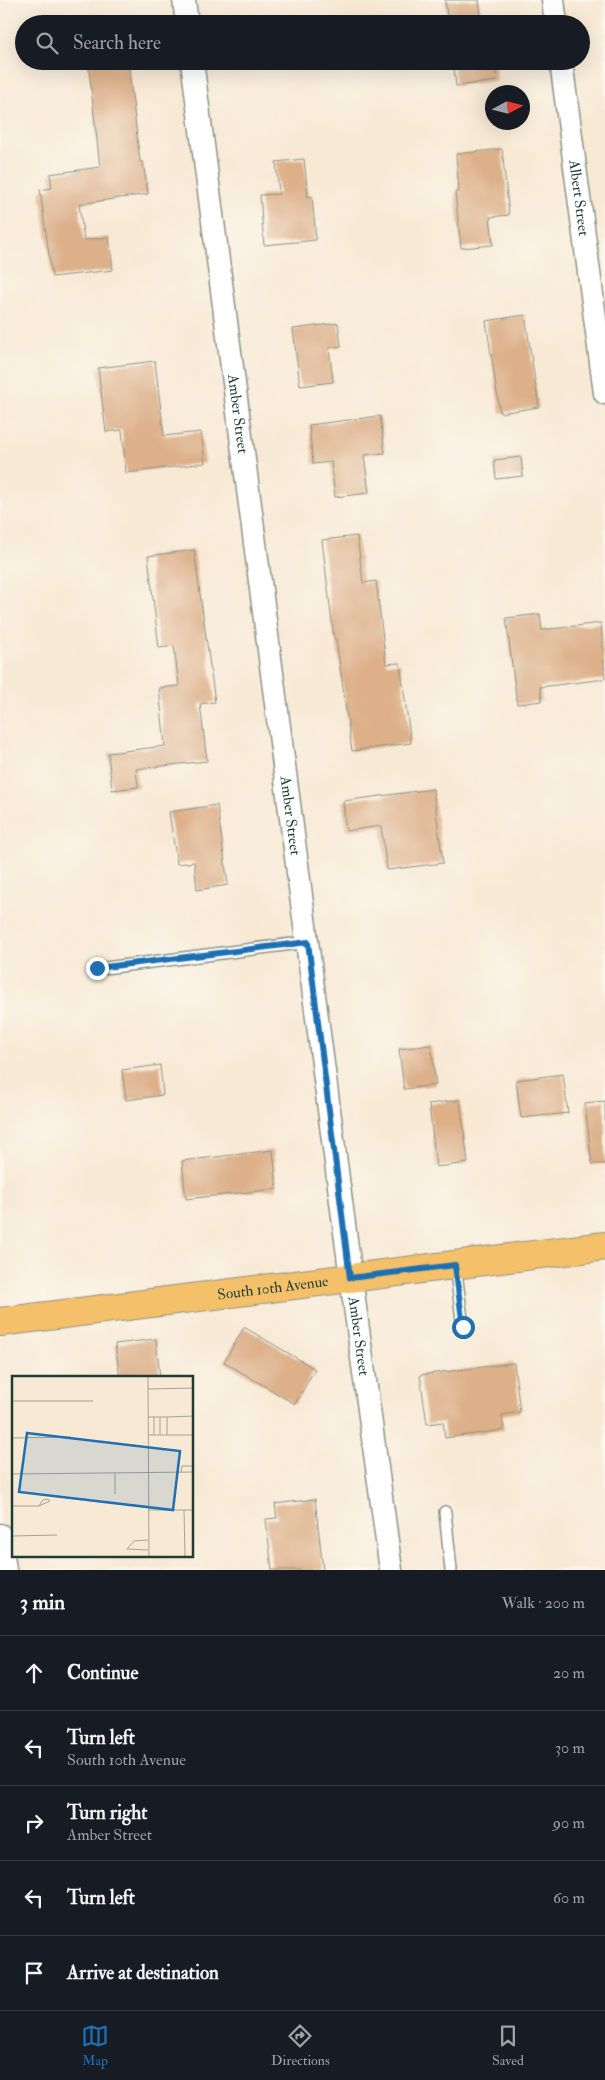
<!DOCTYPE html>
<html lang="en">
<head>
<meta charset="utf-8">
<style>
  :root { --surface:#171b24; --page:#20242c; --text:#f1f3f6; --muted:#9ea1a6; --line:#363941; --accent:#1f6fb2 }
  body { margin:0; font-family:"IM FELL Double Pica",serif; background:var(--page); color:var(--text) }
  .compass { position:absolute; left:485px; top:85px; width:45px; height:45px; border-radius:50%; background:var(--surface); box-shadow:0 5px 20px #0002; rotate:83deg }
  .stop { position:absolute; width:15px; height:15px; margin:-11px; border:4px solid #1f6fb2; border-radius:50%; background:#fff }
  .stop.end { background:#1f6fb2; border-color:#fff; box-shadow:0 1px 5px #0008 }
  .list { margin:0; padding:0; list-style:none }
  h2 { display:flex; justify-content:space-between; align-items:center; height:65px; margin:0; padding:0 20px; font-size:21px }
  h2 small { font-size:16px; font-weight:400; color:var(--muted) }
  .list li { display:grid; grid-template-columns:32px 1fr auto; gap:15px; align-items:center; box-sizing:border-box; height:75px; padding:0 20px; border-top:1px solid var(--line) }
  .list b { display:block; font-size:19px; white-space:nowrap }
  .list p { margin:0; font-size:16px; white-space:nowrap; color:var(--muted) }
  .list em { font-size:16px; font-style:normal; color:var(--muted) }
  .icon { flex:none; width:28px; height:28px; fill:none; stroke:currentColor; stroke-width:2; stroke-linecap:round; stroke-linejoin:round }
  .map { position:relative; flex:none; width:605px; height:1570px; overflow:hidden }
  .search { position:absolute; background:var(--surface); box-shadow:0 5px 20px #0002; left:15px; right:15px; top:15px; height:55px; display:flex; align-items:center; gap:12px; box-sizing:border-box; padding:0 18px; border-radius:28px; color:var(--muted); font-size:19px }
  .sheet { height:440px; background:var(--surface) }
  nav { display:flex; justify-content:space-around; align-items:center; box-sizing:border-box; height:70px; border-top:1px solid var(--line); background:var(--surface); font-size:14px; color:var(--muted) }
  nav a { display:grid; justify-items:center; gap:2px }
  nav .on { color:var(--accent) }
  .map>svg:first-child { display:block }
  .building { fill:#ddb08a }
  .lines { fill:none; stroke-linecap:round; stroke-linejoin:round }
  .lane-casing { stroke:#8c9384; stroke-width:14 }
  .street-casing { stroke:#8c9384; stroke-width:25 }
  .primary-casing { stroke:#8c9384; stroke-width:30 }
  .lane { stroke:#fff; stroke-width:11 }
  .street { stroke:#fff; stroke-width:22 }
  .primary { stroke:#f4c16b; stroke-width:28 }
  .route { stroke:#1f6fb2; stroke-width:6 }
  .labels { text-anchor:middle; stroke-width:4.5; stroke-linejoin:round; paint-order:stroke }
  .street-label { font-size:15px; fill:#1f3d34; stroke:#fbf7ec }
  .inset-road { fill:none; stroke:#a1a495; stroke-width:1 }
  .view { fill:#1f6fb2; fill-opacity:0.15; stroke:#1f6fb2; stroke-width:2.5 }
  .inset-edge { fill:none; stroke:#1f3d34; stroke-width:2.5 }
</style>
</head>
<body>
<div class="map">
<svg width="605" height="1570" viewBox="0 0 605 1570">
  <rect width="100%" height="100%" fill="#fbf7ec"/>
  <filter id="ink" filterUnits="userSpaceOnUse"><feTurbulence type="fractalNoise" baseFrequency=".02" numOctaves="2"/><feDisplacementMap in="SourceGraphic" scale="10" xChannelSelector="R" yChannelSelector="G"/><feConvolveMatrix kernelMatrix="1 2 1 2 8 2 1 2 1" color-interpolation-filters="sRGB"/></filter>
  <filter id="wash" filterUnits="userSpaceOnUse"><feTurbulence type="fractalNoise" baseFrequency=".0096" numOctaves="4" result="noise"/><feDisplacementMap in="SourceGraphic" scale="20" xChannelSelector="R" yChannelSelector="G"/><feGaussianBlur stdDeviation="1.12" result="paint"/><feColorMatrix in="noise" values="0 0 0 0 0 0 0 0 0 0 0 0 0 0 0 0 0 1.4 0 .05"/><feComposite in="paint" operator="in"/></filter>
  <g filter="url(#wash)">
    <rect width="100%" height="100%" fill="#f8e9d5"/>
    <g id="blocks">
      <path class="building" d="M 445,0 L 479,0 L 482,24 L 448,24 Z
        M 88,61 L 128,61 L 140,162 L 143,162 L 148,194 L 79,204 L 84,240 L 109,237 L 113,270 L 52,277 L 40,190 L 52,188 L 50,174 L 100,167 Z
        M 453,61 L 494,61 L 497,81 L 456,86 Z
        M 502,149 L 509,215 L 490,217 L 493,245 L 461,248 L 455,192 L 459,192 L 456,154 Z
        M 304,159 L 308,197 L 312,196 L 316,240 L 264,245 L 260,195 L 279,194 L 276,162 Z
        M 525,315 L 539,407 L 500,413 L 486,321 Z
        M 338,323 L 341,346 L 329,348 L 333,382 L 300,386 L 293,329 Z
        M 155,361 L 164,436 L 201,432 L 205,463 L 126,473 L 122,430 L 106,432 L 98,368 Z
        M 380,416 L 385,453 L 364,455 L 369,493 L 335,497 L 331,462 L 313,464 L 309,425 Z
        M 521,457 L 523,476 L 496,479 L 494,460 Z
        M 357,536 L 363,583 L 376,581 L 386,664 L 400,663 L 411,743 L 352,751 L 336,639 L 334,639 L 322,540 Z
        M 194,550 L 215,702 L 200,704 L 207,761 L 136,769 L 138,787 L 112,790 L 108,753 L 165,746 L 159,688 L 179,686 L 174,646 L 159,648 L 148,556 Z
        M 540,614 L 542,630 L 601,623 L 605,679 L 540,687 L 542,701 L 517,704 L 506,618 Z
        M 433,789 L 443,863 L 387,870 L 381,826 L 346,831 L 343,801 Z
        M 217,805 L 228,885 L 197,890 L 194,862 L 177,864 L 169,812 Z
        M 431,1045 L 436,1085 L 404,1089 L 399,1049 Z
        M 160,1065 L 163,1095 L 126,1100 L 122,1070 Z
        M 563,1074 L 568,1113 L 521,1118 L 516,1080 Z
        M 460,1100 L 468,1163 L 436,1167 L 429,1104 Z
        M 605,1101 L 605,1164 L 592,1164 L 585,1103 Z
        M 273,1150 L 277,1189 L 186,1199 L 182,1161 Z
        M 244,1327 L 315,1369 L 295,1404 L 224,1362 Z
        M 156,1339 L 160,1378 L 120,1378 L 115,1344 Z
        M 514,1363 L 520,1412 L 502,1415 L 504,1430 L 445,1438 L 443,1422 L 427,1424 L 420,1375 Z
        M 315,1499 L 323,1570 L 272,1570 L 266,1519 L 277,1518 L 275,1504 Z"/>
    </g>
  </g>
  <g filter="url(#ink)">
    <use href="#blocks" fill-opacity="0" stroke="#8c9384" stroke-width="1"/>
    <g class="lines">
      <g class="lane-casing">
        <path id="lane" d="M 97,969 L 308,942
          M 455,1265 L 463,1327
          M 445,1512 L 451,1570"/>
      </g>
      <g class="street-casing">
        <g id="street">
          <path d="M 184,0 L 187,24"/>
          <path d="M 553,0 L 556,24"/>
          <path id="s1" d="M 192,61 L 351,1278 L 391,1570"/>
          <path id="s2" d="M 561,61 L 605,393"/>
          <path d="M 0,1535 L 5,1570"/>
        </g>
      </g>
      <g class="primary-casing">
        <g id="primary">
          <path id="s3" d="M 0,1322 L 605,1246"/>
        </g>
      </g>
      <use href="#lane" class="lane"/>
      <use href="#street" class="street"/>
      <use href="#primary" class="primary"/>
    </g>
  </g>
  <g class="lines" filter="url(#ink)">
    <path class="route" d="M 97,968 L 308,942 L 350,1278 L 455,1265 L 463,1327"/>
  </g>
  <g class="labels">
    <g class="street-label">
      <text dy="5" stroke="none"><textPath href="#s2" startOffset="138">Albert Street</textPath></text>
      <text dy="5" stroke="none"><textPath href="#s1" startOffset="356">Amber Street</textPath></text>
      <text dy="5" stroke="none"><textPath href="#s1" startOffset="761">Amber Street</textPath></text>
      <text dy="5" stroke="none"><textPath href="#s3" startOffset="275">South 10th Avenue</textPath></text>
      <text dy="5" stroke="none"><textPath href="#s1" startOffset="1286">Amber Street</textPath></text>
    </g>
  </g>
  <g transform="translate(12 1376)">
    <rect width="181" height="181" fill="#f8e9d5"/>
    <path class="inset-road" d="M 136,0 L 137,181M 136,13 L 182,12M 0,25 L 81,25M 136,41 L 155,41 L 155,59 L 137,59M 142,41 L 142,59M 148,41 L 148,59M 155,41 L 182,40M 155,59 L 182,59M 0,62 L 59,61M 169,96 L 170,90 L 182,90M 103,97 L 103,118M 0,98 L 182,96M 31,124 L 36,123 L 38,125 L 27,130 ZM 0,130 L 27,130M 136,134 L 182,134M 172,134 L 173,181M 0,160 L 45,159M 136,164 L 122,165 L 115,173 L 136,174"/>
    <path class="view" d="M 15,57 L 168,75 L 161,134 L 7,116 Z"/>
    <rect width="181" height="181" class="inset-edge"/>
  </g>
</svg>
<svg class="compass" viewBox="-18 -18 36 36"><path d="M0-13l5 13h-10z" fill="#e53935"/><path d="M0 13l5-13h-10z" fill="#9ea1a6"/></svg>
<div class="stop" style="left:463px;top:1327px"></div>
<div class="stop end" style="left:97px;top:968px"></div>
<div class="search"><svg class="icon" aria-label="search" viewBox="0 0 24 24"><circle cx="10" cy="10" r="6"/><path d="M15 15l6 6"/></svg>Search here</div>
</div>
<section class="sheet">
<h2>3 min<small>Walk · 200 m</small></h2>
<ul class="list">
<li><svg class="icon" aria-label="ahead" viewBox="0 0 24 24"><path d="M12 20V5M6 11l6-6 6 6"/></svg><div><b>Continue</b></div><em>20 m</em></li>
<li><svg class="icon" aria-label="left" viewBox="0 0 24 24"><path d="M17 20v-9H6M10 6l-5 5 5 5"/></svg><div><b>Turn left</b><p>South 10th Avenue</p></div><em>30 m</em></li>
<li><svg class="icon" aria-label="right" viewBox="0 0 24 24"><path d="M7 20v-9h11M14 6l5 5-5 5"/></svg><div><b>Turn right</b><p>Amber Street</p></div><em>90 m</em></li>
<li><svg class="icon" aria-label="left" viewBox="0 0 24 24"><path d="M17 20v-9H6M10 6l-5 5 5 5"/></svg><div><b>Turn left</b></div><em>60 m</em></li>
<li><svg class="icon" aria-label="arrive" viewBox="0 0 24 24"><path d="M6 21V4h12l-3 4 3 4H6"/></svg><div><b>Arrive at destination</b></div></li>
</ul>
</section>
<nav>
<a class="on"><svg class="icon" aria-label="map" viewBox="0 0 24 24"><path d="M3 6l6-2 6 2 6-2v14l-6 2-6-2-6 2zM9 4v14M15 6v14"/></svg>Map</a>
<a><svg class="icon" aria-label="directions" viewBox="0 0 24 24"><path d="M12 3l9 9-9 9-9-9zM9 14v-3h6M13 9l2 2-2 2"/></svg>Directions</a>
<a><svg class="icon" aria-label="saved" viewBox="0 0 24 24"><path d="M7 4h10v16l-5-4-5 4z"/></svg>Saved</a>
</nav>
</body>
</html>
